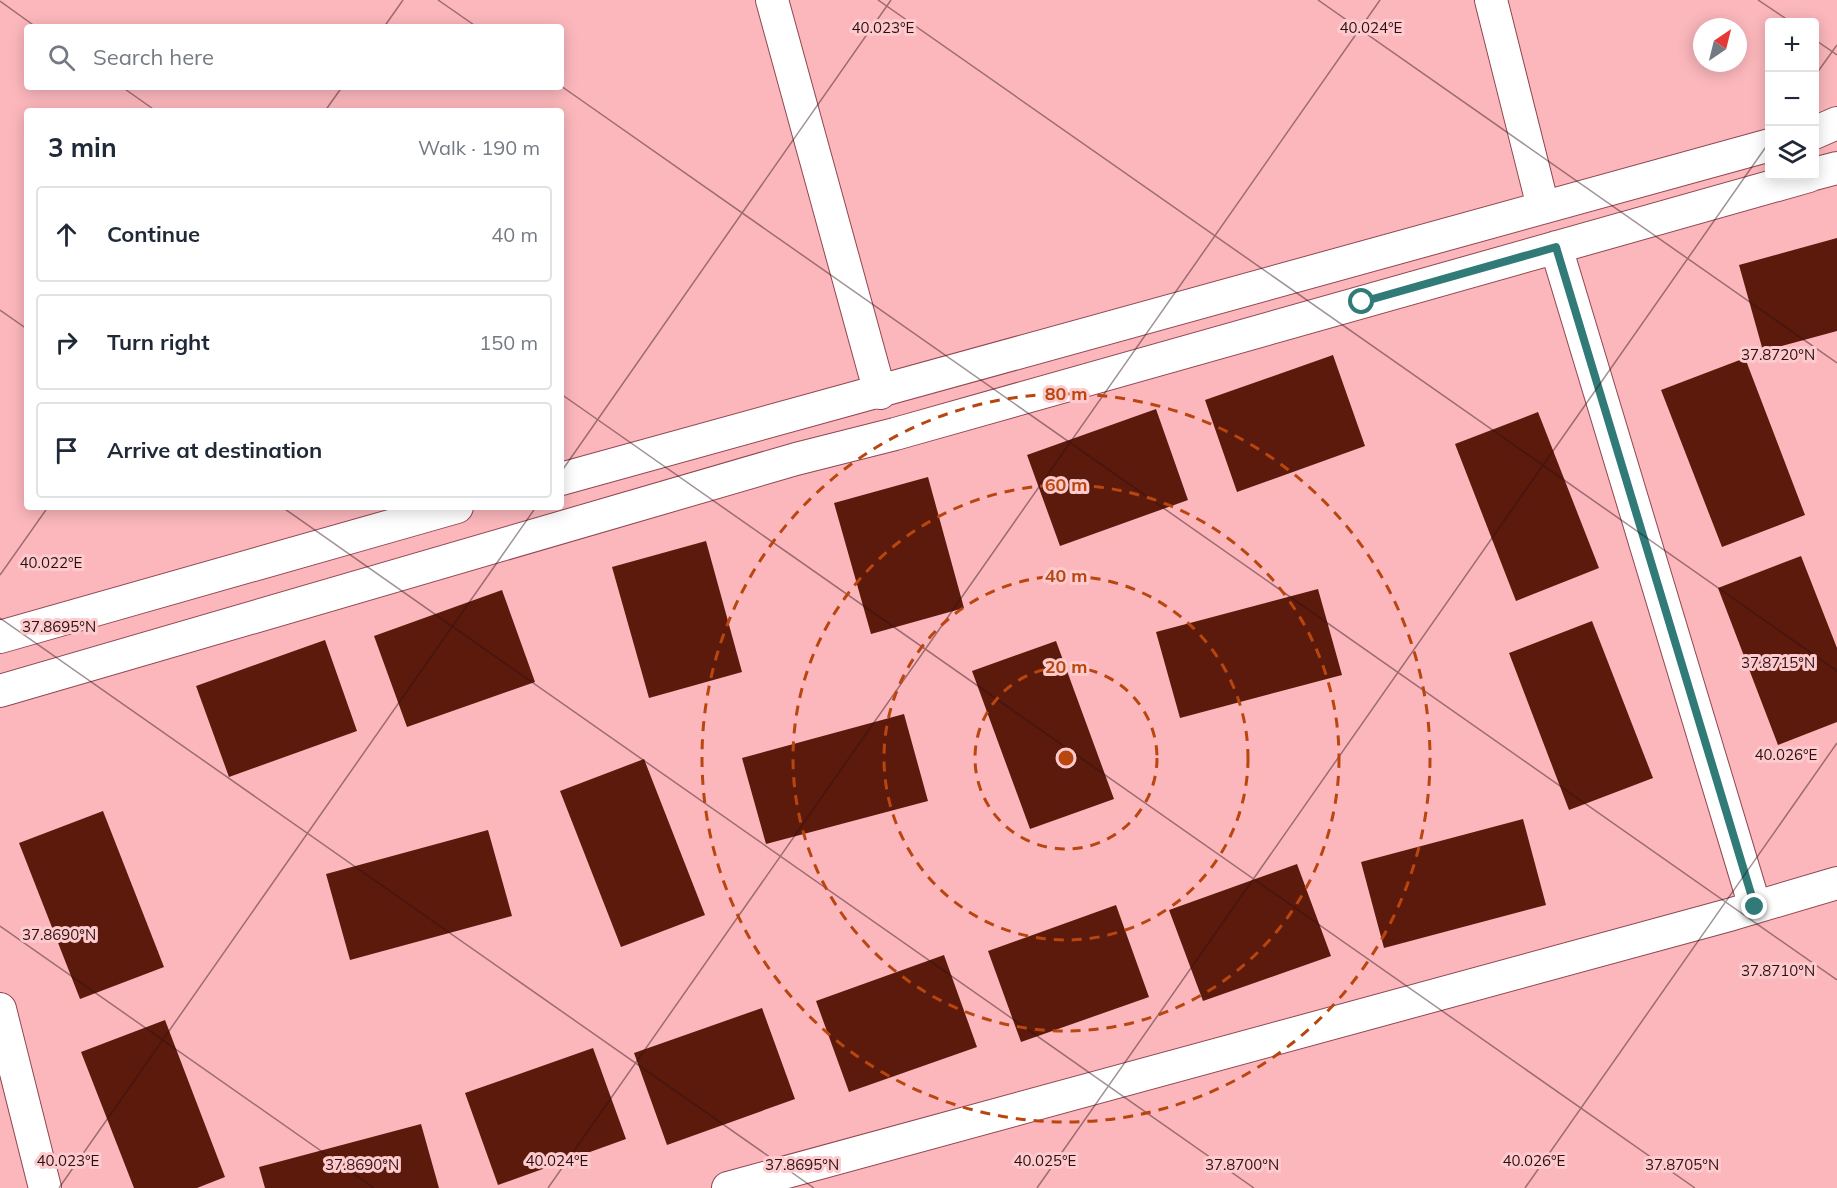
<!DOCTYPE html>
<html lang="en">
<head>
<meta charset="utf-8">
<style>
  :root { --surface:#fff; --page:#f6f6f7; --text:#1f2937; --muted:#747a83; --line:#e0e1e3 }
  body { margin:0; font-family:Mulish,sans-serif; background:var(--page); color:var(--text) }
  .controls { position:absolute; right:18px; top:18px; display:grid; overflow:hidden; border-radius:6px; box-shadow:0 3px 15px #0003 }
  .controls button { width:54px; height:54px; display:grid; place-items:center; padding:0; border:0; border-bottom:2px solid var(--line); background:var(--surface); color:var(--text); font:30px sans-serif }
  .compass { position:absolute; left:1693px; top:18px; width:54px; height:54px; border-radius:50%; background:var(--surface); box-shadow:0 3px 15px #0003; rotate:35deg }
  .stop { position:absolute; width:18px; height:18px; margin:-14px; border:4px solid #307a78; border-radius:50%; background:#fff }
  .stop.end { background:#307a78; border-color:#fff; box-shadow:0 2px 6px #0008 }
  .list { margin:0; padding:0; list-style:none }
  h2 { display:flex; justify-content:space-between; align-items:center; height:78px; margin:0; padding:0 24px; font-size:26px }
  h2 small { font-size:20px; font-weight:400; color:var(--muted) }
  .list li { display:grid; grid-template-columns:39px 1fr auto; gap:18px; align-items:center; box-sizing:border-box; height:96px; margin:0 12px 12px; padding:0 12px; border:2px solid var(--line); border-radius:6px }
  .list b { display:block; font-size:22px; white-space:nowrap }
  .list em { font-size:20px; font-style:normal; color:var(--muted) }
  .icon { flex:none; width:33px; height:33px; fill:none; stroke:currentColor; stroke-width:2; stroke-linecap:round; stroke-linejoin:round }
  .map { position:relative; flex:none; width:1837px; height:1188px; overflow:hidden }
  .search { position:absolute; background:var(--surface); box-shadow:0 3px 15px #0003; left:24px; top:24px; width:540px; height:66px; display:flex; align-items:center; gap:15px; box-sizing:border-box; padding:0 21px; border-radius:6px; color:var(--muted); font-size:22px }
  .panel { position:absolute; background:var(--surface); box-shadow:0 3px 15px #0003; left:24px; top:108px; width:540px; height:402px; border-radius:6px }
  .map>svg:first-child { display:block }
  .building { fill:#5c1a0c }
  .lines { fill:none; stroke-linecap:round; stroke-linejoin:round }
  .minor-casing { stroke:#904750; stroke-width:34 }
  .minor { stroke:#fff; stroke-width:32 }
  .route { stroke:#307a78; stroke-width:8 }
  .ticks { fill:none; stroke:#2d0f13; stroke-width:1.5; stroke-opacity:0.45 }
  .ring { fill:none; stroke:#b9460e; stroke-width:3; stroke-dasharray:10 8 }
  .ticks-label { font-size:15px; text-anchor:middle; fill:#2d0f13; stroke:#fdcacd; stroke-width:6; stroke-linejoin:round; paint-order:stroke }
  .centre { fill:#b9460e; stroke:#fdcacd; stroke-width:3 }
  .ring-label { font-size:18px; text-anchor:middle; font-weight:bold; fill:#b9460e; stroke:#fdcacd; stroke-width:6; stroke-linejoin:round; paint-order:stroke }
</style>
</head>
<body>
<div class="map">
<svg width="1837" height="1188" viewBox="0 0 1837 1188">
  <rect width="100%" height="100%" fill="#fbb7bc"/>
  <path class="building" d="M 1837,238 L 1837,331 L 1763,351 L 1739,265 Z
    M 1333,355 L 1365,446 L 1237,492 L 1205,400 Z
    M 1745,358 L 1805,515 L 1722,547 L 1661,390 Z
    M 1156,409 L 1188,500 L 1060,546 L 1027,455 Z
    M 1538,412 L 1599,568 L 1516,601 L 1455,444 Z
    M 928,477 L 964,608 L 871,634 L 834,503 Z
    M 706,541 L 742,672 L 649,698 L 612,567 Z
    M 1801,556 L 1837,648 L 1837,722 L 1778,745 L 1718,588 Z
    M 1318,589 L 1342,675 L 1180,718 L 1156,632 Z
    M 502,590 L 535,682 L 407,727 L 374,636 Z
    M 1592,621 L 1653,778 L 1569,810 L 1509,653 Z
    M 325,640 L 357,731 L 229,777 L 196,686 Z
    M 1056,641 L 1114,799 L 1030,829 L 972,671 Z
    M 904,714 L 928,801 L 766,844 L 742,758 Z
    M 644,759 L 705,915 L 621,947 L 560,791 Z
    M 103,811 L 164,967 L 80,999 L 19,843 Z
    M 1523,819 L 1546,905 L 1384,948 L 1361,862 Z
    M 488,830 L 512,916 L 350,960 L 326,874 Z
    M 1297,864 L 1331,956 L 1203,1001 L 1169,910 Z
    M 1116,905 L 1149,997 L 1021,1042 L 988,951 Z
    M 944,955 L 977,1047 L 849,1092 L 816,1001 Z
    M 762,1008 L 795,1099 L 667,1145 L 634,1053 Z
    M 165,1020 L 225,1177 L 197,1188 L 134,1188 L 81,1052 Z
    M 593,1048 L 626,1139 L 498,1185 L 465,1093 Z
    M 421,1124 L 439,1188 L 265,1188 L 259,1167 Z"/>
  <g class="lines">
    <g class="minor-casing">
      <path id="minor" d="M 772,0 L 880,393
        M 1491,0 L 1543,207
        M 1814,133 L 1837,123
        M 1814,174 L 1837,168
        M 1556,247 L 1755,907
        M 561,479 C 964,370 1366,255 1770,145
        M 0,637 L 457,507
        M 0,691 L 796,459 L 895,434 L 1809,176
        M 0,1009 L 45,1188
        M 728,1188 L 1729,915 L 1837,883"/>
    </g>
    <use href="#minor" class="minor"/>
  </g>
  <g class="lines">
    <path class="route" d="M 1362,302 L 1556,247 L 1755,907"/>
  </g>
  <path class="ticks" d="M 438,0 L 477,27M 878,0 L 1837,671M 1318,0 L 1837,363M 1758,0 L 1791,22M 0,1 L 36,27M 384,27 L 403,0M 1814,39 L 1837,55M 1814,77 L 1837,45M 561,86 L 1837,980M 122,87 L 156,111M 325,111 L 342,87M 0,310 L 27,329M 561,394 L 1695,1188M 561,472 L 891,0M 282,507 L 1254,1188M 0,575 L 48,507M 0,618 L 814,1188M 0,926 L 374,1188M 59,1188 L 536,507M 548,1188 L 1380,0M 1037,1188 L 1770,141M 1525,1188 L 1837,743"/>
  <g class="ring">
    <circle cx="1066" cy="758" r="91"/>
    <circle cx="1066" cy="758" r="182"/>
    <circle cx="1066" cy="758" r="273"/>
    <circle cx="1066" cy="758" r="364"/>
  </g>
  <g class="ticks-label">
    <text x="883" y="33">40.023°E</text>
    <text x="1371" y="33">40.024°E</text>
    <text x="1778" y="360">37.8720°N</text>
    <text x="51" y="568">40.022°E</text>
    <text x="59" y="632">37.8695°N</text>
    <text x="1778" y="668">37.8715°N</text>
    <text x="1786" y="760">40.026°E</text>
    <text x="59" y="940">37.8690°N</text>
    <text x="1778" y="976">37.8710°N</text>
    <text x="68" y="1166">40.023°E</text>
    <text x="557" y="1166">40.024°E</text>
    <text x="1045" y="1166">40.025°E</text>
    <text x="1534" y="1166">40.026°E</text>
    <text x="362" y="1170">37.8690°N</text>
    <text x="802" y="1170">37.8695°N</text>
    <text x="1242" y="1170">37.8700°N</text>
    <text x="1682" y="1170">37.8705°N</text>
  </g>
  <circle cx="1066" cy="758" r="9" class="centre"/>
  <g class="ring-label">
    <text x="1066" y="400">80 m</text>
    <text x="1066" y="491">60 m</text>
    <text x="1066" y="582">40 m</text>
    <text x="1066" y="673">20 m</text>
  </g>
</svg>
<div class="controls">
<button>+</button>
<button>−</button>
<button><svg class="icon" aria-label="layers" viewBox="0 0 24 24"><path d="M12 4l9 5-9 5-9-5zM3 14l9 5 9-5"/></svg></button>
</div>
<svg class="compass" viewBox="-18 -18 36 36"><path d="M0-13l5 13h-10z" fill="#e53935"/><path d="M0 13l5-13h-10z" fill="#747a83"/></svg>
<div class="stop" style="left:1362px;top:302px"></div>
<div class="stop end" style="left:1755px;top:907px"></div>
<div class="search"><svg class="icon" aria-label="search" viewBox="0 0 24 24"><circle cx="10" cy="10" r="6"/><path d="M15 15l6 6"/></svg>Search here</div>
<section class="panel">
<h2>3 min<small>Walk · 190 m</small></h2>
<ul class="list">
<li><svg class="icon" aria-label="ahead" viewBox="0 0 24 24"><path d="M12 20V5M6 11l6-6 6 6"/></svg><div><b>Continue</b></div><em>40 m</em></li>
<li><svg class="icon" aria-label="right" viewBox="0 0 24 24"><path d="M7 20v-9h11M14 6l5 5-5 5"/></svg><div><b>Turn right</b></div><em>150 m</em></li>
<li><svg class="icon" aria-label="arrive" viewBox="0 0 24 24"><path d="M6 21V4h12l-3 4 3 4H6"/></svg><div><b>Arrive at destination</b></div></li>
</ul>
</section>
</div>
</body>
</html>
